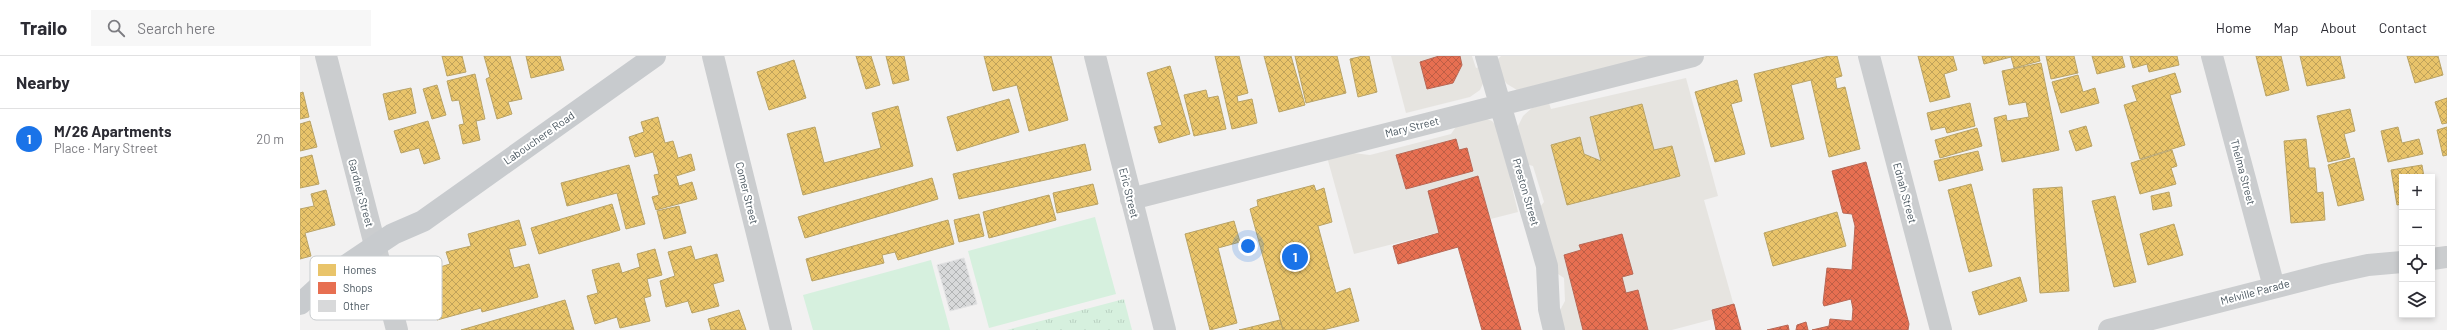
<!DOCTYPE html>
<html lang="en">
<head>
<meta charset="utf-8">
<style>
  :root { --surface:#fff; --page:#f7f7f7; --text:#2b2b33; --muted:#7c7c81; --line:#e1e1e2; --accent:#1a73e8 }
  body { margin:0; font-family:Barlow,sans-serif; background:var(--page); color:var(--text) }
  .controls { position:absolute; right:12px; bottom:12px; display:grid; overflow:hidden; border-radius:0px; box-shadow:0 2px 6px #0003 }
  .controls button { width:36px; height:36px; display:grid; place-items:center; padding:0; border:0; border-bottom:1px solid var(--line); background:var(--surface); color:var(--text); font:20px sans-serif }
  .you { position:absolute; left:948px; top:190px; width:14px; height:14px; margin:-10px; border:3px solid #fff; border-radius:50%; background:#1a73e8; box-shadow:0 0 0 6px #1a73e833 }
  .badge { display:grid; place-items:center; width:26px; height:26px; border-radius:50%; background:var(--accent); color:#fff; font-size:13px; font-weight:700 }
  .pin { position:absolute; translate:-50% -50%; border:2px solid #fff; box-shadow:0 1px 4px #0006 }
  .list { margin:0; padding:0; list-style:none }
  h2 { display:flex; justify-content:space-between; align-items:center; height:52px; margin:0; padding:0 16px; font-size:17px }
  h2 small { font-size:13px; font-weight:400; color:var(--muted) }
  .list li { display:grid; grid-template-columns:26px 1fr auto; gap:12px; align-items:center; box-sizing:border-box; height:60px; padding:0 16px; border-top:1px solid var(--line) }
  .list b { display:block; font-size:15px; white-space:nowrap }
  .list p { margin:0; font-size:13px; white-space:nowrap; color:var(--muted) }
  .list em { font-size:13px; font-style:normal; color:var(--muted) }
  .icon { flex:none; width:22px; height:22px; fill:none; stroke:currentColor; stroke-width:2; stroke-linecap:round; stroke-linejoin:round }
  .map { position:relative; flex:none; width:2147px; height:274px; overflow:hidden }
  header { display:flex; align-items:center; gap:24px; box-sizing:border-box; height:56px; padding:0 20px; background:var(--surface); border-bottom:1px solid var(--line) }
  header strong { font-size:19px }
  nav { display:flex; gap:22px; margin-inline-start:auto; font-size:14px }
  .search { width:280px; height:36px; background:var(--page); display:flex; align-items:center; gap:10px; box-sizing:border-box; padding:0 14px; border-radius:0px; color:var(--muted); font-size:15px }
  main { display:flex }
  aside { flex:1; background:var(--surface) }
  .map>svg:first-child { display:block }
  .commercial { fill:#e6e4e0 }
  .park { fill:url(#park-tufts) }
  .pitch { fill:#d6f0de }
  .homes { fill:url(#homes-cross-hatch); stroke:#b9a366 }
  .shops { fill:url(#shops-cross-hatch); stroke:#b76755 }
  .building { fill:url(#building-cross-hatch); stroke:#e3e3e4 }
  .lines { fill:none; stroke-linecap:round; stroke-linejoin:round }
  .minor { stroke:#cbcdcf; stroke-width:22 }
  .major { stroke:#c8cbce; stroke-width:22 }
  .labels { text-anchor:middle; stroke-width:4; stroke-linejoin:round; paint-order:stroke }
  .street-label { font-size:11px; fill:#48555e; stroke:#fff }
  .key { fill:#fff; stroke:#c8cccf; stroke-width:1 }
  .key-label { font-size:11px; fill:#48555e }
</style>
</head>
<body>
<header>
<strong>Trailo</strong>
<div class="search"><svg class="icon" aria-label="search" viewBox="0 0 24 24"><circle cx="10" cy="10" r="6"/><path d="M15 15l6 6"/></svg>Search here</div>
<nav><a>Home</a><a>Map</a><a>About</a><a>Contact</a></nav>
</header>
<main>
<aside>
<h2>Nearby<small></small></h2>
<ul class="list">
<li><span class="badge">1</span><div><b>M/26 Apartments</b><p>Place · Mary Street</p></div><em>20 m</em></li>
</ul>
</aside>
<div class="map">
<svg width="2147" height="274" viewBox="0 0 2147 274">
  <defs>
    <pattern id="park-tufts" width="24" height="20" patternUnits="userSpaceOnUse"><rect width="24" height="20" fill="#d6f0de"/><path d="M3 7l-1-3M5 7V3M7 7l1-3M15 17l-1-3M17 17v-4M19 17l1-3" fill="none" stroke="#b9d0c1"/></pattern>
    <pattern id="homes-cross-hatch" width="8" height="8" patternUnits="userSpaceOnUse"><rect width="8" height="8" fill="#e9c46a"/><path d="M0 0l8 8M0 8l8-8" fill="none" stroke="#bfa25a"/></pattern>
    <pattern id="shops-cross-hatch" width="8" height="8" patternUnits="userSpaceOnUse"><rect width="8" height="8" fill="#e76f51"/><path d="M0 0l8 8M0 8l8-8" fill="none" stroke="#bd5e46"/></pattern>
    <pattern id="building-cross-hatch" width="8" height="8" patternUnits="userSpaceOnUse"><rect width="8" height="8" fill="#d8d9da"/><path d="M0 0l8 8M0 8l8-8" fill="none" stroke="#b1b3b4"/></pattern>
  </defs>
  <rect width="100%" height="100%" fill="#f2f1f1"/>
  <path class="commercial" d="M 1091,0 L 1172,0 L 1176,12 L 1182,10 L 1185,23 L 1180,34 L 1170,41 L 1106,57 Z
    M 1201,0 L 1353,0 L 1217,34 L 1207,28 L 1200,19 L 1197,4 Z
    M 1386,22 L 1418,140 L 1404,144 L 1436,257 L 1372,274 L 1262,274 L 1258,258 L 1265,245 L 1264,222 L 1258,218 L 1240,151 L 1244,146 L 1233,110 L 1226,108 L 1218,70 L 1223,60 L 1232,52 L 1249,47 L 1251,53 Z
    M 1181,61 L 1192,65 L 1200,74 L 1212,117 L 1210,123 L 1218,156 L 1054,198 L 1027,101 L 1044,96 L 1070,99 L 1151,78 L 1160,65 Z"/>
  <path class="park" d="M 824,243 L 832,274 L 707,274 Z"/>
  <path class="pitch" d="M 795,161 L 816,238 L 689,272 L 668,195 Z
    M 631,204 L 650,274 L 513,274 L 503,239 Z"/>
  <path class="homes" d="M 142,0 L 162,0 L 166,16 L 147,20 Z
    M 184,0 L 210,0 L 222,43 L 208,46 L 212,58 L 197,63 L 186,23 L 190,21 Z
    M 226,0 L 260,0 L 264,14 L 231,22 Z
    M 556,0 L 571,0 L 580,29 L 566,33 Z
    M 586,0 L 604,0 L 609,24 L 593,28 Z
    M 684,0 L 751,0 L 768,64 L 729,75 L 717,29 L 693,35 Z
    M 915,0 L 939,0 L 948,37 L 937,40 L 938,46 L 952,43 L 957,67 L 932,73 Z
    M 964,0 L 991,0 L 1005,49 L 979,56 Z
    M 995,0 L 1037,0 L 1046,37 L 1006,47 Z
    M 1063,0 L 1069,0 L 1077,36 L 1058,41 L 1050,3 Z
    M 1529,0 L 1537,0 L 1542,20 L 1535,22 L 1537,33 L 1545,31 L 1560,93 L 1529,101 L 1511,24 L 1491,29 L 1504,83 L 1471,91 L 1454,18 Z
    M 1618,0 L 1653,0 L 1657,14 L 1644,18 L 1650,41 L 1630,46 Z
    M 1682,0 L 1739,0 L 1740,5 L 1714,12 L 1711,1 L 1684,8 Z
    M 1746,0 L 1774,0 L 1778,17 L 1751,23 Z
    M 1792,0 L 1822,0 L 1825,11 L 1797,18 Z
    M 1830,0 L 1877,0 L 1879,9 L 1849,16 L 1847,8 L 1833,12 Z
    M 1956,0 L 1981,0 L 1989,34 L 1966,40 Z
    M 2000,0 L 2040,0 L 2045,22 L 2007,30 Z
    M 2107,0 L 2138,0 L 2143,19 L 2115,27 Z
    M 494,4 L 506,42 L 469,54 L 457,16 Z
    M 1741,7 L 1759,94 L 1702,106 L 1694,62 L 1706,59 L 1707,65 L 1729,61 L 1726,46 L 1709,49 L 1702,15 Z
    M 870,10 L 890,78 L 859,87 L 854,71 L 862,69 L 847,17 Z
    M 1875,17 L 1881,36 L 1870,39 L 1885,89 L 1840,103 L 1824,49 L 1837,45 L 1832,30 Z
    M 175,18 L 185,63 L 176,65 L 180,84 L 163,88 L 159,69 L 164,68 L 159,44 L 152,45 L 147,25 Z
    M 1778,19 L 1783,36 L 1795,32 L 1799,47 L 1761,57 L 1752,26 Z
    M 1437,24 L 1442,45 L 1431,48 L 1445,98 L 1415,106 L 1395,36 Z
    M 137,29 L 146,59 L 132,63 L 123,33 Z
    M 111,32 L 116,57 L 89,64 L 83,38 Z
    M 906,34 L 908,42 L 918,40 L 926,73 L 894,80 L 884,39 Z
    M 3,36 L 9,61 L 0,63 L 0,37 Z
    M 2147,42 L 2147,67 L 2142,68 L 2135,46 Z
    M 709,43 L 719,76 L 657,95 L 647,61 Z
    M 1670,47 L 1675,70 L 1647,77 L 1645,71 L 1631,74 L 1627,57 Z
    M 1342,48 L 1354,94 L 1372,90 L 1380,120 L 1267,149 L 1251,89 L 1280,81 L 1284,98 L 1301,105 L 1290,61 Z
    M 598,50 L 613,110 L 503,139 L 487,78 L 515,71 L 524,107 L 581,92 L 572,57 Z
    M 2050,53 L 2055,75 L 2044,78 L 2050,101 L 2028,106 L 2017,60 Z
    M 358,61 L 365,87 L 373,85 L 378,102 L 391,98 L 395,114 L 376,120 L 379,130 L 392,126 L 397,143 L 356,154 L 352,141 L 359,139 L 354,119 L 359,118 L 353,96 L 335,101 L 329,81 L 344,76 L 341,66 Z
    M 10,65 L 17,91 L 0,95 L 0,68 Z
    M 128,65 L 140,103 L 124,108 L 119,92 L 101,97 L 94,75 Z
    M 1786,70 L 1792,90 L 1776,95 L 1769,75 Z
    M 2098,71 L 2102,87 L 2119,83 L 2123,98 L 2088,106 L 2081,75 Z
    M 2147,71 L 2147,99 L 2143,100 L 2137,74 Z
    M 1677,72 L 1682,90 L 1640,102 L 1635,84 Z
    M 2006,83 L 2009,112 L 2015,112 L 2017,137 L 2023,136 L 2025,164 L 1991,167 L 1984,85 Z
    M 785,88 L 791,114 L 659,143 L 653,118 Z
    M 1872,94 L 1877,110 L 1871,112 L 1876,128 L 1840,138 L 1831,107 Z
    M 1678,95 L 1683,114 L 1639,125 L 1634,105 Z
    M 12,99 L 19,128 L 0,132 L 0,102 Z
    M 2054,102 L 2064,144 L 2038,150 L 2028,109 Z
    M 329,109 L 345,168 L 326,173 L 317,137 L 267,150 L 261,127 Z
    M 2122,109 L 2124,121 L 2102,121 L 2102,148 L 2097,149 L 2091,114 Z
    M 632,122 L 638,143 L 505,182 L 498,161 Z
    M 793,128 L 798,148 L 757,157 L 753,137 Z
    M 1671,128 L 1692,210 L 1669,216 L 1648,134 Z
    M 1014,129 L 1016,135 L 1024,132 L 1032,166 L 1018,170 L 1036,237 L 1050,232 L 1059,265 L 1023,274 L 983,274 L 950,153 L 958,150 L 957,144 Z
    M 1762,131 L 1769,235 L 1740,237 L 1733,133 Z
    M 26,134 L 35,169 L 5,177 L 11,200 L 0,203 L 0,153 L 14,150 L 11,138 Z
    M 1869,136 L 1872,150 L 1853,154 L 1851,140 Z
    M 749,139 L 756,164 L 689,182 L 683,156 Z
    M 1815,140 L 1836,226 L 1814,231 L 1792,145 Z
    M 312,148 L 320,174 L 239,198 L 231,172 Z
    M 379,150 L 386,177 L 364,183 L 357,155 Z
    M 1537,156 L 1546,190 L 1473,210 L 1464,177 Z
    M 679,158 L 684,180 L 659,186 L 654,164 Z
    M 219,164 L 226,189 L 209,193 L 214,212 L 229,208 L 238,241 L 182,256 L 181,252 L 137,264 L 124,216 L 150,208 L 146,196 L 171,190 L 168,178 Z
    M 648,164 L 654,188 L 598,204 L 595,196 L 582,199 L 584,207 L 512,225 L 506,203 Z
    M 934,165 L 940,186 L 918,192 L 937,267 L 910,274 L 885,178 Z
    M 1874,168 L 1883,199 L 1848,209 L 1840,178 Z
    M 391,190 L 395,204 L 417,198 L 424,225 L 413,228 L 419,250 L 392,257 L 388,245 L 366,251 L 360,225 L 375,220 L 368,196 Z
    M 355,193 L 362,219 L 347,223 L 351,240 L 344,242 L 350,265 L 320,272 L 317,261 L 295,268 L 287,240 L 298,237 L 292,214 L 319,207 L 322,217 L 340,211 L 337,198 Z
    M 1720,221 L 1727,245 L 1679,259 L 1672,236 Z
    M 265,244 L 274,274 L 161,274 Z
    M 439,254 L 446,274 L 411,274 L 408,263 Z
    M 980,264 L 983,274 L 939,274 Z"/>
  <path class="shops" d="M 1139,0 L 1160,0 L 1162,9 L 1153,27 L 1127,33 L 1120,6 Z
    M 1156,83 L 1159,94 L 1167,92 L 1173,115 L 1106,133 L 1096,99 Z
    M 1566,106 L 1609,268 L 1608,274 L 1512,274 L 1529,270 L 1530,263 L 1552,265 L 1553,253 L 1551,243 L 1524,250 L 1523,247 L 1527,212 L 1552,214 L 1555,170 L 1552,158 L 1543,157 L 1532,115 Z
    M 1178,120 L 1221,274 L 1182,274 L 1158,191 L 1098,208 L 1093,190 L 1139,177 L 1128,135 Z
    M 1322,178 L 1333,218 L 1322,221 L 1326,237 L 1338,234 L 1348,274 L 1283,274 L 1264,199 L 1281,194 L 1279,189 Z
    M 1434,248 L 1441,274 L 1416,274 L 1412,254 Z
    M 1506,266 L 1508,274 L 1496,274 L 1497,269 Z
    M 1488,269 L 1489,274 L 1467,274 Z"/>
  <path class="building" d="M 664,202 L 677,248 L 650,255 L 637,209 Z"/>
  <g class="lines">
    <path class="minor" d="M 26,0 L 97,274
      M 413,0 L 481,274
      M 795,0 L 865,274
      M 1186,0 L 1247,210 L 1249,253 L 1254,274
      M 1569,0 L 1641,274
      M 1912,0 L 1974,231
      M 831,143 L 1393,0
      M 2132,203 L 2147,201
      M 1809,274 L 2027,218 L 2068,209 L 2102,206"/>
    <path class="major" d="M 0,248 L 32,219 L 93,178 L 123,165 L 355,0"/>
  </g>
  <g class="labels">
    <g class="street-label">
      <text transform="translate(1112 71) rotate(-14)" y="4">Mary Street</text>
      <text transform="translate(239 82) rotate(-35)" y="4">Labouchere Road</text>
      <text transform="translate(1943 116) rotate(75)" y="4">Thelma Street</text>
      <text transform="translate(1226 136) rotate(74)" y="4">Preston Street</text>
      <text transform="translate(61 137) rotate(75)" y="4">Gardner Street</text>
      <text transform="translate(447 137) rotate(76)" y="4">Comer Street</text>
      <text transform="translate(829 137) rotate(76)" y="4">Eric Street</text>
      <text transform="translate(1605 137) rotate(75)" y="4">Ednah Street</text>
      <text transform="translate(1955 236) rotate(-15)" y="4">Melville Parade</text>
    </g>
  </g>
  <rect x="10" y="200" width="132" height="64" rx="6" class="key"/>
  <rect x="18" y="208" width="18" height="12" fill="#e9c46a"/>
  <rect x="18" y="226" width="18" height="12" fill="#e76f51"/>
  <rect x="18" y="244" width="18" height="12" fill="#d8d9da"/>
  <g class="key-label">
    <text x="43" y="218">Homes</text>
    <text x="43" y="236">Shops</text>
    <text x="43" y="254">Other</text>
  </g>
</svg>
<div class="controls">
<button>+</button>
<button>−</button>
<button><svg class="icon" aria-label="locate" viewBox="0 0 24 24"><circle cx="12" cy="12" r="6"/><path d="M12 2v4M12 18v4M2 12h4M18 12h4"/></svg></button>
<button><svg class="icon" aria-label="layers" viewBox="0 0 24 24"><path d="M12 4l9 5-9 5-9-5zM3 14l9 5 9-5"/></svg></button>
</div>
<div class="you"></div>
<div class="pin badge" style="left:995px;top:201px">1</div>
</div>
</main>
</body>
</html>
